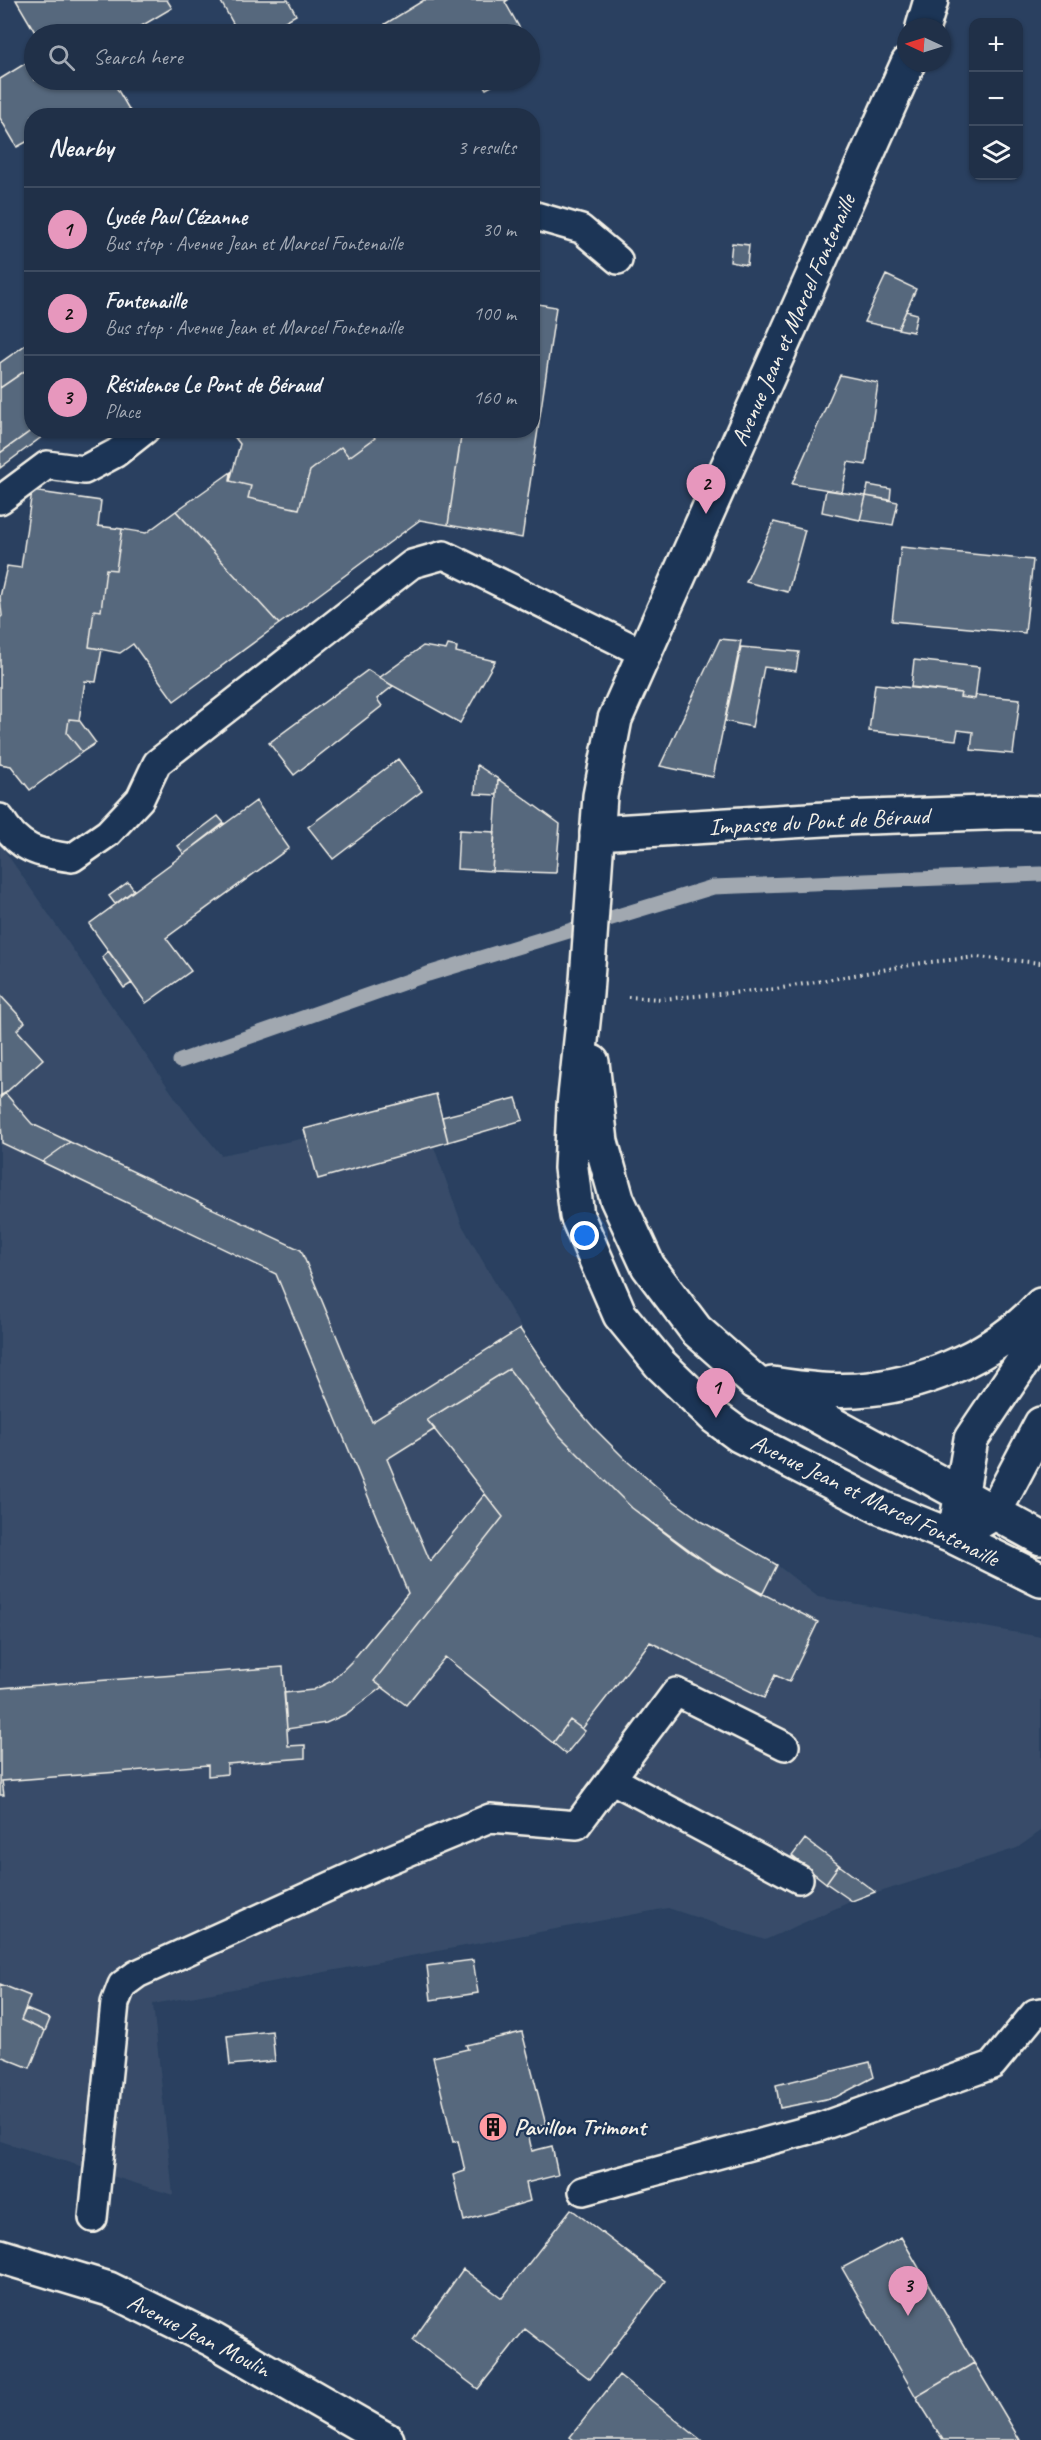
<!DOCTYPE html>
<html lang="en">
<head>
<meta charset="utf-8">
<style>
  :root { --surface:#203048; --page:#28384f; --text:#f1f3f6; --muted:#a2a9b4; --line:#3d4b60; --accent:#e797bd }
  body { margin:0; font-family:Caveat,sans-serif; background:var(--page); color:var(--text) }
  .controls { position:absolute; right:18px; top:18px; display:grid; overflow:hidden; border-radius:12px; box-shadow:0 2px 4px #0004 }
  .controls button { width:54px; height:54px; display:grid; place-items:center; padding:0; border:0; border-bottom:2px solid var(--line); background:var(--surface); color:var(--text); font:30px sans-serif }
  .compass { position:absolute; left:897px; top:18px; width:54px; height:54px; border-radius:50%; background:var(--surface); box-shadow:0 2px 4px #0004; rotate:274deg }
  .you { position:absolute; left:585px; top:1236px; width:21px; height:21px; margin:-15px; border:4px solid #fff; border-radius:50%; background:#1a73e8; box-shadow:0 0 0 9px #1a73e833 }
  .badge { display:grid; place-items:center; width:39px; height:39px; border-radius:50%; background:var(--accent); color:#111; font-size:20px; font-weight:700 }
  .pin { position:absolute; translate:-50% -50px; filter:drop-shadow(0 2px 3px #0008) }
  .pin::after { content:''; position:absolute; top:32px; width:21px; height:18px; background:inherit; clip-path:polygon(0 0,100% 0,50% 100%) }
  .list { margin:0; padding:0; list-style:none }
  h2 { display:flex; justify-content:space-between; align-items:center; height:78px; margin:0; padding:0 24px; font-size:26px }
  h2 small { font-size:20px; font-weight:400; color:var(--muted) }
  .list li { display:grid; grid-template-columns:39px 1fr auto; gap:18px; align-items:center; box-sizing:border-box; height:84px; padding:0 24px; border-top:2px solid var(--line) }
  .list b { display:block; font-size:22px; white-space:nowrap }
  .list p { margin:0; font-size:20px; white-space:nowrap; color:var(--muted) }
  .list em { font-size:20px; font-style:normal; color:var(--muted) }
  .icon { flex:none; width:33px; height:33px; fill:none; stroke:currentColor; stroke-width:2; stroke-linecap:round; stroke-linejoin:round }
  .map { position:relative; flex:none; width:1041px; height:2440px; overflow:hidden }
  .search { position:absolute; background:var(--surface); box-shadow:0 2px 4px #0004; left:24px; top:24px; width:516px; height:66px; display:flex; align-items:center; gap:15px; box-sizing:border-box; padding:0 21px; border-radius:33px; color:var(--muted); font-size:22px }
  .panel { position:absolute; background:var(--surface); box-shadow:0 2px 4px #0004; left:24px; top:108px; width:516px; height:330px; border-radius:24px }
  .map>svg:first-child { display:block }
  .built { fill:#374c69 }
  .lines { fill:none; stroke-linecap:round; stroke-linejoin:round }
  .stream { stroke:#a1a8b0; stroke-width:15 }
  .building { fill:#56677d; stroke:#f4f1e8; stroke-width:1.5 }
  .lane-casing { stroke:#f4f1e8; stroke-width:32 }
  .street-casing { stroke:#f4f1e8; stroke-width:38 }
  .secondary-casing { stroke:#f4f1e8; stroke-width:38 }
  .path { stroke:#f4f1e8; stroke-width:4; stroke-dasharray:1.5 4.5; stroke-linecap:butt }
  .lane { stroke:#1d3557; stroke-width:27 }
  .street { stroke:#1d3557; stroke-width:33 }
  .secondary { stroke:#1d3557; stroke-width:33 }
  .labels { text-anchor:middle; stroke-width:4.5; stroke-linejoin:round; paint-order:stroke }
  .street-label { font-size:24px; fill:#f4f1e8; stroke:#1d3557 }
  .poi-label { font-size:24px; font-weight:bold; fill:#f4f1e8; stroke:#1d3557; text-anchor:start }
</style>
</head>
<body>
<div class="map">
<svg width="1041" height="2440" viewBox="0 0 1041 2440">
  <rect width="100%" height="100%" fill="#2a4060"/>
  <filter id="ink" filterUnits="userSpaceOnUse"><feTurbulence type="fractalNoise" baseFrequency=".0167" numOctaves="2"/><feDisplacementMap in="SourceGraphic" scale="12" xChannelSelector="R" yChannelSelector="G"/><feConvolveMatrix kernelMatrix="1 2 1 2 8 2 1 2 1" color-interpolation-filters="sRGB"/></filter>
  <g filter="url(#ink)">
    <path class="built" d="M 0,844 L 183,1109 L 221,1155 L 306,1138 L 304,1129 L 436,1094 L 442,1117 L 516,1098 L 523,1120 L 434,1147 L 462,1225 L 540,1361 L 594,1428 L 628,1462 L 672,1500 L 703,1522 L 777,1565 L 818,1597 L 1041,1637 L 1041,1831 L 1017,1848 L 852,1901 L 765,1940 L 668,1908 L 153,2004 L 173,2195 L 0,2141 Z"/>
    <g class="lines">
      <path class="stream" d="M 180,1061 L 428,974 L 713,887 L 1041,874"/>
    </g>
    <path class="building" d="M 16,0 L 167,0 L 172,8 L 128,34 L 36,34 Z
      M 220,0 L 288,0 L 296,15 L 262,34 L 239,34 Z
      M 424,0 L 508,0 L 505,2 L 523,34 L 391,34 L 385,24 Z
      M 34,58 L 34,80 L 112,80 L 133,116 L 32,116 L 32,139 L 17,147 L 0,118 L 0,79 Z
      M 480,80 L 503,80 L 486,89 Z
      M 732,243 L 749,245 L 747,265 L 730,262 Z
      M 886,275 L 916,289 L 898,329 L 864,322 Z
      M 532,303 L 556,307 L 522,538 L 448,525 L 462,430 L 532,430 Z
      M 906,311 L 917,314 L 913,332 L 898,329 Z
      M 31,341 L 32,366 L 0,388 L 0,363 Z
      M 32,366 L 32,430 L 0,453 L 0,388 Z
      M 840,375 L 878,383 L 866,465 L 848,462 L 842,492 L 792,484 Z
      M 32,430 L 51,430 L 0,468 L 0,453 Z
      M 238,430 L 370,430 L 375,438 L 349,457 L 341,447 L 310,471 L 299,509 L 248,498 L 251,486 L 230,481 L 240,444 L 233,435 Z
      M 370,430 L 462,430 L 448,525 L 420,520 L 279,624 L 176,511 L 231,472 L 230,481 L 251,486 L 248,498 L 299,509 L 310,471 L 341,447 L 349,457 L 375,438 Z
      M 868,485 L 891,489 L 890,500 L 866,496 Z
      M 826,490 L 866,496 L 860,520 L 822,512 Z
      M 32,491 L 101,501 L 98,526 L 122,529 L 116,570 L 106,569 L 101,611 L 94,610 L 89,647 L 102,649 L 96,682 L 85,681 L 79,720 L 69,719 L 67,733 L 82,752 L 30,790 L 11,766 L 0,764 L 0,618 L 2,616 L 0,597 L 7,566 L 21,568 Z
      M 866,496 L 898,502 L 893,525 L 860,520 Z
      M 176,511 L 279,624 L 174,701 L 133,644 L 120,653 L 89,647 L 94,610 L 101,611 L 106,569 L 116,570 L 122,529 L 146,533 Z
      M 774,522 L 805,530 L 788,592 L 746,582 Z
      M 901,547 L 1033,560 L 1025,633 L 892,621 Z
      M 720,639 L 741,641 L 713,777 L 660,766 Z
      M 448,645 L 457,647 L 456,652 L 495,661 L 460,723 L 379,678 L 423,646 L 446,650 Z
      M 741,647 L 799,652 L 796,671 L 764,667 L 752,727 L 725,721 Z
      M 914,660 L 979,667 L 975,699 L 960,697 L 961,693 L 911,687 Z
      M 368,670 L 393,686 L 377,699 L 382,706 L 294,775 L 269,743 Z
      M 875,684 L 961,693 L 960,697 L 975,699 L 976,695 L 1020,699 L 1013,754 L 971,750 L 973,732 L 958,730 L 956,740 L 869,731 Z
      M 69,719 L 79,720 L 96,743 L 82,752 L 67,733 Z
      M 398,759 L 422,791 L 333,859 L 308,827 Z
      M 477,765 L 498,779 L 497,795 L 475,794 Z
      M 498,779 L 560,824 L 556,873 L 492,871 Z
      M 256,801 L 289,848 L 166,938 L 191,971 L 146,1003 L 89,924 Z
      M 218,816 L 224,823 L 184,854 L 178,846 Z
      M 459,830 L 495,832 L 492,871 L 457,869 Z
      M 128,882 L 134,890 L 115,904 L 109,896 Z
      M 108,951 L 132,983 L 124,988 L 102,957 Z
      M 0,995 L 25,1022 L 17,1030 L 43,1059 L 1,1097 Z
      M 5,1093 L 32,1124 L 70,1142 L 42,1162 L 2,1143 L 0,1096 Z
      M 436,1094 L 448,1142 L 318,1179 L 304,1129 Z
      M 516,1098 L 523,1120 L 448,1142 L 442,1117 Z
      M 70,1142 L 301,1250 L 372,1422 L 520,1329 L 563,1392 L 594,1428 L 628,1462 L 672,1500 L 703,1522 L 777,1565 L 762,1595 L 691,1553 L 632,1508 L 559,1435 L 509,1369 L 427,1420 L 435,1429 L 387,1459 L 430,1561 L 485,1494 L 503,1517 L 374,1681 L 382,1687 L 346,1714 L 326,1723 L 287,1729 L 284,1693 L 313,1690 L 332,1681 L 351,1662 L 408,1593 L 276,1274 L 42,1162 Z
      M 509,1369 L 559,1435 L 632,1508 L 717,1570 L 818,1622 L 789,1682 L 775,1675 L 764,1698 L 650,1642 L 582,1729 L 570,1720 L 553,1743 L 445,1657 L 406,1705 L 374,1681 L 503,1517 L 427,1420 Z
      M 283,1667 L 288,1746 L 305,1745 L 305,1758 L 227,1764 L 227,1774 L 208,1776 L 208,1765 L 2,1781 L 4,1795 L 0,1795 L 0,1688 Z
      M 570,1720 L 585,1731 L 566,1754 L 553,1743 Z
      M 805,1839 L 839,1865 L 826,1883 L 792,1856 Z
      M 839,1865 L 875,1892 L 852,1901 L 826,1883 Z
      M 473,1960 L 478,1993 L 431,2000 L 427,1966 Z
      M 0,1984 L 30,1996 L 21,2020 L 45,2031 L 30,2068 L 0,2056 Z
      M 26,2009 L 50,2019 L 45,2031 L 21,2020 Z
      M 272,2031 L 275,2061 L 230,2065 L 227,2036 Z
      M 522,2032 L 546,2125 L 527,2129 L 532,2151 L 552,2146 L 558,2175 L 526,2183 L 530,2201 L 464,2221 L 453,2175 L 465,2171 L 458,2141 L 453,2142 L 433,2057 L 468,2049 L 466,2045 Z
      M 870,2062 L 874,2077 L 836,2097 L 780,2108 L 776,2085 Z
      M 571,2209 L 665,2281 L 590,2379 L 525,2329 L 478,2389 L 413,2340 L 463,2269 L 502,2298 Z
      M 901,2237 L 974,2363 L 916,2397 L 842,2268 Z
      M 974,2363 L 1020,2440 L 943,2440 L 916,2397 Z
      M 619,2375 L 701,2440 L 574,2440 L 570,2437 Z"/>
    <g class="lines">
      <g class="lane-casing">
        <path id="lane" d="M 532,215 L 581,229 L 618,260
          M 0,500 L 47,465 L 84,470 L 116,453 L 145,430
          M 0,818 C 19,850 38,853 72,858 L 108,833 L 140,799 L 157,763 L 412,564 L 444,555 L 645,654
          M 611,1779 L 799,1879
          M 583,2191 L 820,2127 L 992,2065 L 1035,2013 L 1041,2012
          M 93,2218 L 115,2003 L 122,1985 L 137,1974 L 379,1864 L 490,1818 L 577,1825 L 676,1692 L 785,1746"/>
      </g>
      <g class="street-casing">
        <path id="street" d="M 597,833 L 841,818 L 1013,812 L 1041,813"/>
      </g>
      <g class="secondary-casing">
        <path id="secondary" d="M 923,27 L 931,0
          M 908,63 L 615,719 L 600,796 L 586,994 L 574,1106 L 571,1168 L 577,1216 L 620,1315 L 660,1364 L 716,1418 L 739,1435 L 882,1508 L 954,1537 L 1041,1580
          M 592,1062 L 601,1142 L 617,1199 L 648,1266 L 696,1330 L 755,1382 L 1041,1538
          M 772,1384 C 804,1389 837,1393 869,1389 C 932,1382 998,1352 1041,1305
          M 958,1515 L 971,1439 L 1041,1335
          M 976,1524 L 994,1513 L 1041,1424
          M 0,2256 L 109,2289 L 213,2340 L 387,2440"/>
      </g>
      <path class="path" d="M 628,997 L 662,999 L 776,989 L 922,963 L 977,957 L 1041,963"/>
      <use href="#lane" class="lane"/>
      <use href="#street" class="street"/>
      <use href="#secondary" class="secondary"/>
    </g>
  </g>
  <defs>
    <g id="building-disc" transform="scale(1.5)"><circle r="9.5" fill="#ff9aa2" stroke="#1d3557"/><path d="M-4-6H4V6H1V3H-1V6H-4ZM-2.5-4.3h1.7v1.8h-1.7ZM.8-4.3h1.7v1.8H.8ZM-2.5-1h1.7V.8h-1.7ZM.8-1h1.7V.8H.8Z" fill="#111"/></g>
  </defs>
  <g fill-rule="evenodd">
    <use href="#building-disc" x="493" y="2127"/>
  </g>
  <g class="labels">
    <g class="street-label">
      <text transform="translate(793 320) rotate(-66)" y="8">Avenue Jean et Marcel Fontenaille</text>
      <text transform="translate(819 821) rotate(-3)" y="8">Impasse du Pont de Béraud</text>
      <text transform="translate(875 1500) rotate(26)" y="8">Avenue Jean et Marcel Fontenaille</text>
      <text transform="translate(199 2335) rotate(27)" y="8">Avenue Jean Moulin</text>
    </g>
    <g class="poi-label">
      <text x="514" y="2135">Pavillon Trimont</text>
    </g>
  </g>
</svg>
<div class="controls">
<button>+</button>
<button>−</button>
<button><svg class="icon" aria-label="layers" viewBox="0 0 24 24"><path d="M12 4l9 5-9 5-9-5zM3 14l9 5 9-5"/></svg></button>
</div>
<svg class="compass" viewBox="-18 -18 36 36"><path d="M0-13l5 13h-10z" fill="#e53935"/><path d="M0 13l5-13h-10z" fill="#a2a9b4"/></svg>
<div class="you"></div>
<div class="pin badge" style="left:716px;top:1418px">1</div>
<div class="pin badge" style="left:706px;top:514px">2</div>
<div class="pin badge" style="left:908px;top:2316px">3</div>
<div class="search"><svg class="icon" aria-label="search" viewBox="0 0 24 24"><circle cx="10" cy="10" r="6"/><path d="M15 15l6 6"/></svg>Search here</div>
<section class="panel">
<h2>Nearby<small>3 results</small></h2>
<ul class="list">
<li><span class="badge">1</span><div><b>Lycée Paul Cézanne</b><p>Bus stop · Avenue Jean et Marcel Fontenaille</p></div><em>30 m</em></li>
<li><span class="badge">2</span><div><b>Fontenaille</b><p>Bus stop · Avenue Jean et Marcel Fontenaille</p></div><em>100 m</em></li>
<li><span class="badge">3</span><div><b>Résidence Le Pont de Béraud</b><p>Place</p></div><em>160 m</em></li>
</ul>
</section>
</div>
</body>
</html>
